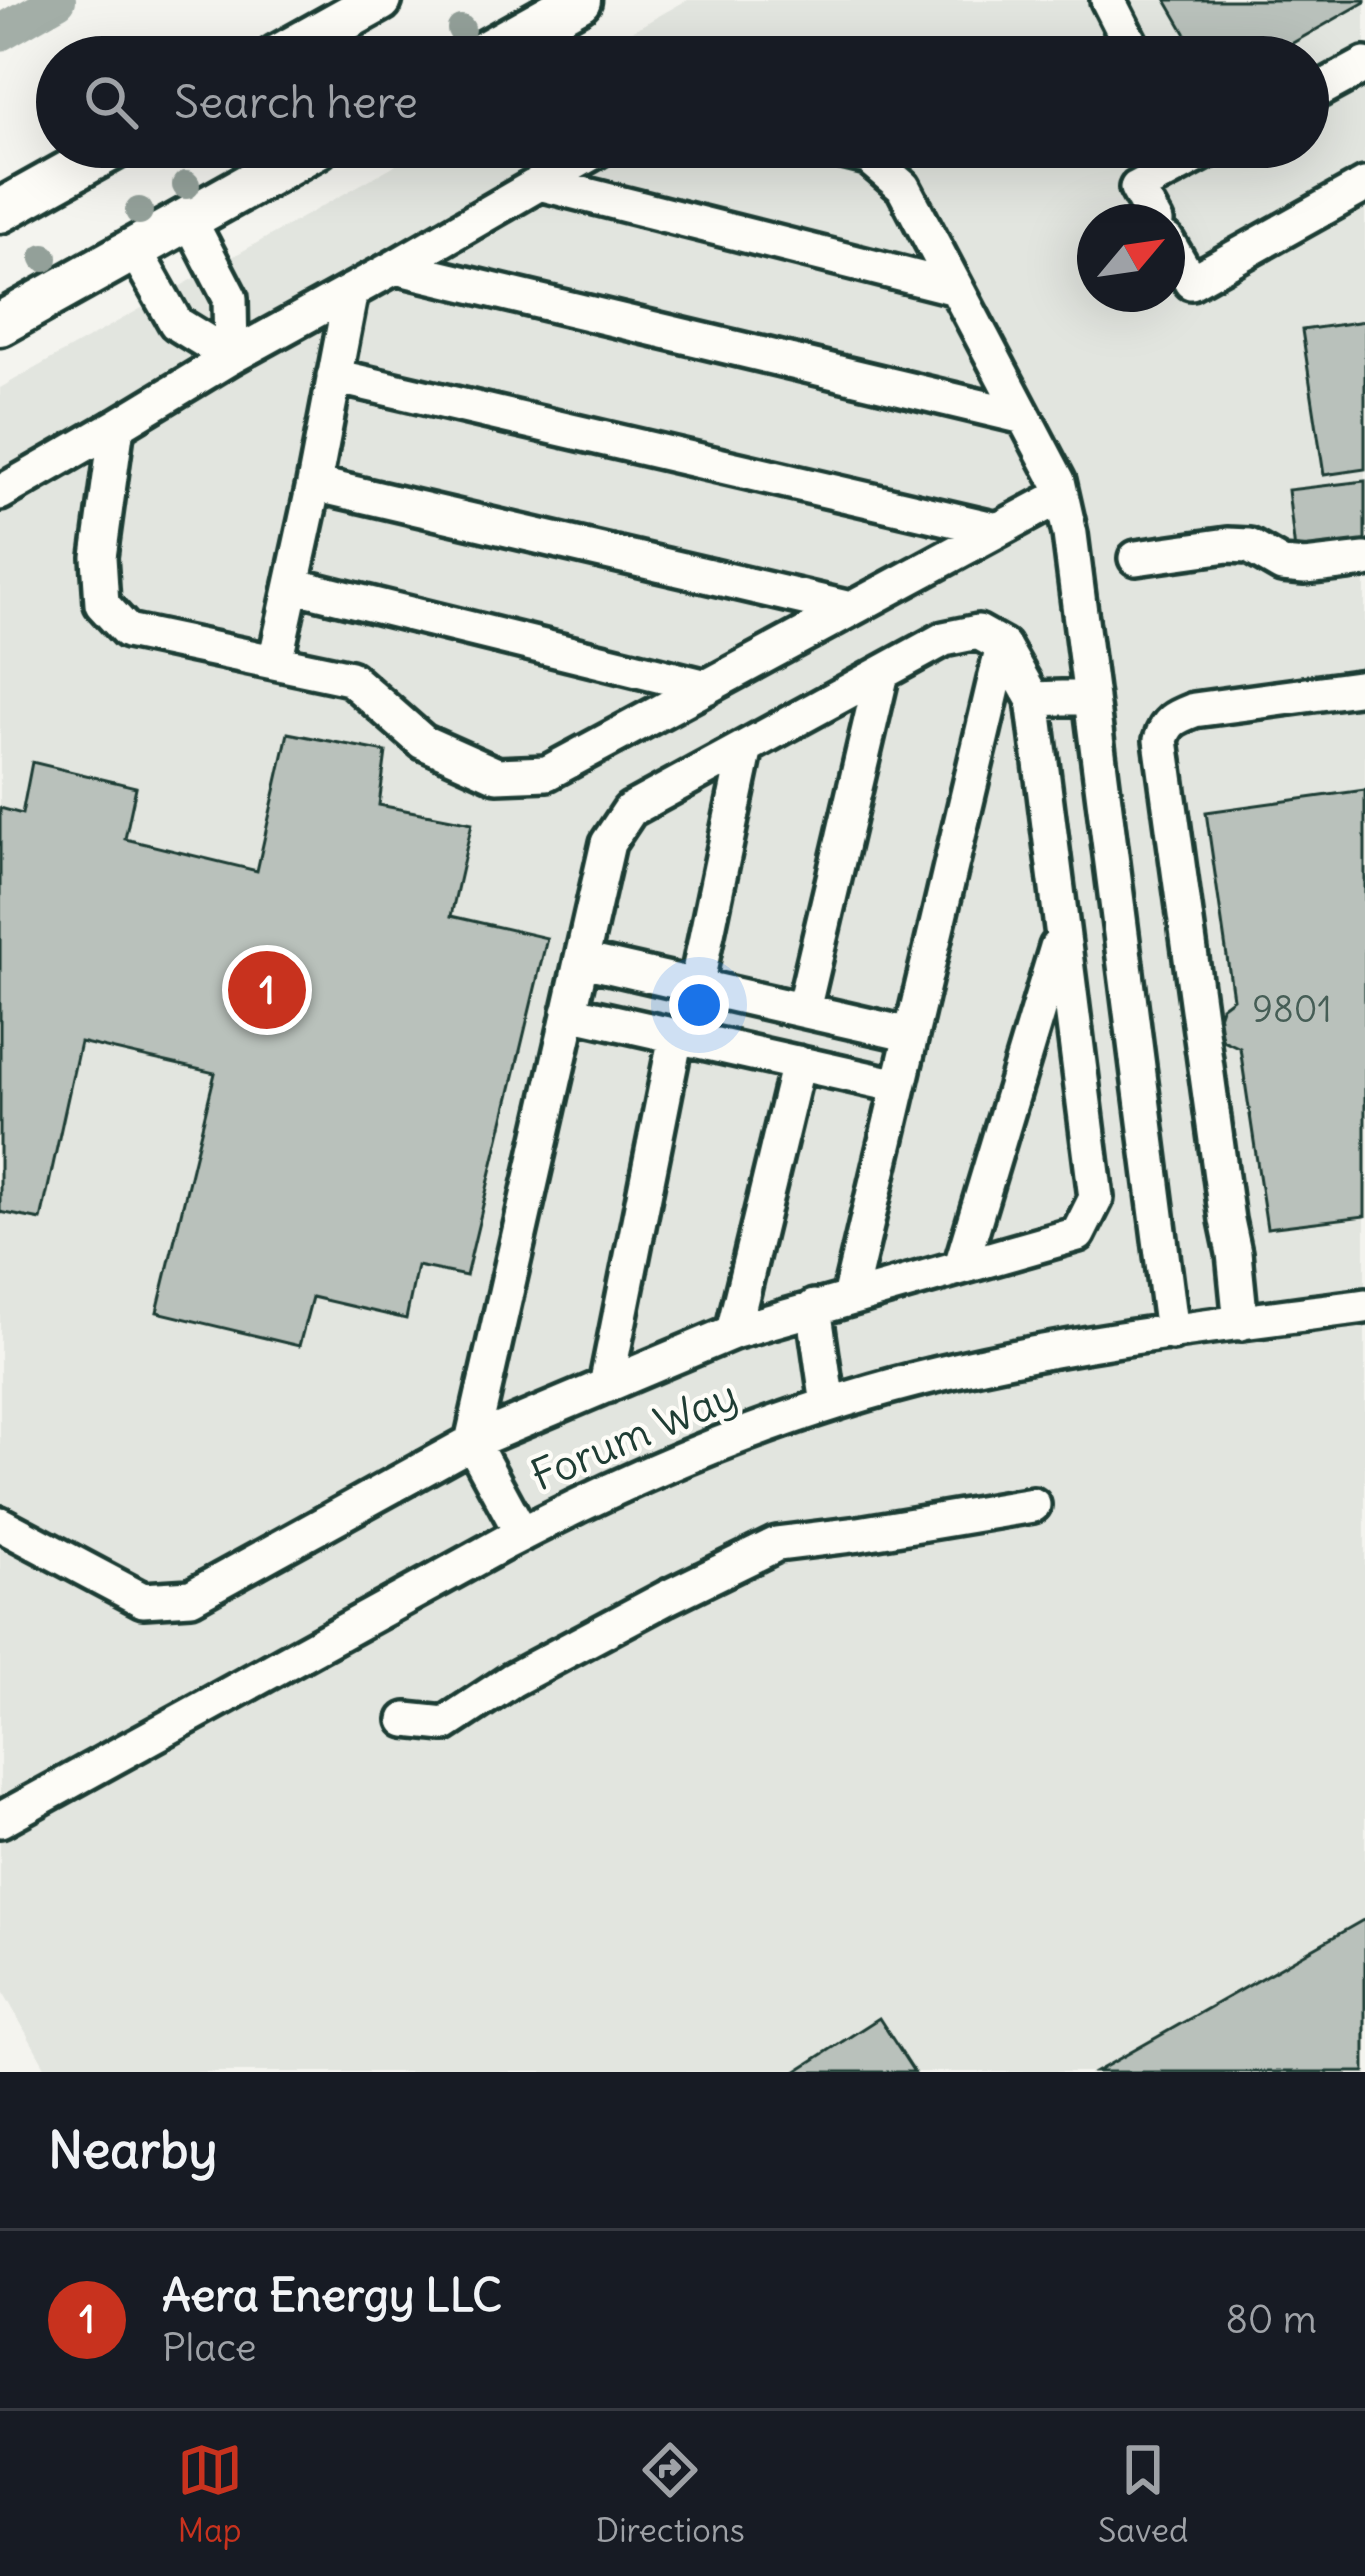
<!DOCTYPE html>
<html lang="en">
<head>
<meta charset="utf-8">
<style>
  :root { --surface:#171b24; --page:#20242c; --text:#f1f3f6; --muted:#9ea1a6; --line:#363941; --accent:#c8321e }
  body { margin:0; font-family:Delius,sans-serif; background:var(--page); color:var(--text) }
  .compass { position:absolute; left:1077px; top:204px; width:108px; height:108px; border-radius:50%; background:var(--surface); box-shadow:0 12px 48px #0002; rotate:61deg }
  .you { position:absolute; left:699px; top:1005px; width:42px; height:42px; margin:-30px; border:9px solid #fff; border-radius:50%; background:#1a73e8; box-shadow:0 0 0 18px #1a73e833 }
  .badge { display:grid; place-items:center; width:78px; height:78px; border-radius:50%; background:var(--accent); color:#fff; font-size:39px; font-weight:700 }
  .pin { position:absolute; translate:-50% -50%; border:6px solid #fff; box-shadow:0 3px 12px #0006 }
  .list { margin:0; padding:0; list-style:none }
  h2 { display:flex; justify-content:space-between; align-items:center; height:156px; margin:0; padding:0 48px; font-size:51px }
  h2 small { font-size:39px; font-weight:400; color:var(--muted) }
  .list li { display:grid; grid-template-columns:78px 1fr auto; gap:36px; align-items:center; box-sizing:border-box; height:180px; padding:0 48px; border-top:3px solid var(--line) }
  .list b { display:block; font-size:45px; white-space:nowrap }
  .list p { margin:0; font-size:39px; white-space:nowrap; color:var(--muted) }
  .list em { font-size:39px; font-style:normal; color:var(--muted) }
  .icon { flex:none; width:66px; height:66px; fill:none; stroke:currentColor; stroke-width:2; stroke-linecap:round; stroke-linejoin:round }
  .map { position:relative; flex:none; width:1365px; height:2072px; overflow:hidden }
  .search { position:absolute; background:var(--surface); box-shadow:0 12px 48px #0002; left:36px; right:36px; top:36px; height:132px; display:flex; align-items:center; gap:30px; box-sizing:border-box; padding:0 42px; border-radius:66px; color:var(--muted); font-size:45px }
  .sheet { height:336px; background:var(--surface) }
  nav { display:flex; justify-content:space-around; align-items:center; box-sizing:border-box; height:168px; border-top:3px solid var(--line); background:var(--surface); font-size:33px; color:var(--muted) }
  nav a { display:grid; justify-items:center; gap:6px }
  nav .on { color:var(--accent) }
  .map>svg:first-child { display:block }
  .built { fill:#e2e5df; fill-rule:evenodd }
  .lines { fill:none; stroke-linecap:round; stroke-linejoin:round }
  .canal { stroke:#a3aea7; stroke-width:36 }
  .building { fill:#b9c1bb; stroke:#1f3d34; stroke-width:3 }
  .minor-casing { stroke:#1f3d34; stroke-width:42 }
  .major-casing { stroke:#1f3d34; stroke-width:51 }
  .minor { stroke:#fdfcf7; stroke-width:33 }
  .major { stroke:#fdfcf7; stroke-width:42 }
  .tree { fill:#93a099 }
  .labels { text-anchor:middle; stroke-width:9; stroke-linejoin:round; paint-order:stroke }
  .number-label { font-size:36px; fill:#465e56 }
  .street-label { font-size:42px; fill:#1f3d34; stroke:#fdfcf7 }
</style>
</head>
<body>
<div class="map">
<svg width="1365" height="2072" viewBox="0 0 1365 2072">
  <rect width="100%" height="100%" fill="#f4f4ef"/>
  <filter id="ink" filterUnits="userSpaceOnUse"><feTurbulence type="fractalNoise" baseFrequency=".00833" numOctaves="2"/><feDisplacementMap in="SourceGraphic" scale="24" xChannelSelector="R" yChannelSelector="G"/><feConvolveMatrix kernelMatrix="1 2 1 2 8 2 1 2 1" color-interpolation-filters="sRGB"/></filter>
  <g filter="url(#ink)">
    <path class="built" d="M 687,0 L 1365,0 L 1365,2072 L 48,2072 L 0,1986 L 0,388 L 427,147 L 1308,147 L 1308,57 L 586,57 ZM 1095,222 L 1167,222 L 1167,294 L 1095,294 Z"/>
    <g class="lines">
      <path class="canal" d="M 0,33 L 58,0"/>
    </g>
    <path class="building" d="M 1166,0 L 1365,0 L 1365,2 L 1275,53 L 1273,50 L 1261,57 L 1199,57 Z
      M 1365,321 L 1365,469 L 1324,475 L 1302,330 Z
      M 1365,481 L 1365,550 L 1296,560 L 1288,490 Z
      M 288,733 L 386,752 L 379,805 L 472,823 L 451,916 L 547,938 L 466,1276 L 417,1266 L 406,1319 L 312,1297 L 299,1346 L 157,1312 L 215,1073 L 80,1042 L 41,1220 L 0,1212 L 0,808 L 22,814 L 32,762 L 136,787 L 125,839 L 257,871 Z
      M 1365,790 L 1365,1216 L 1267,1228 L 1240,1048 L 1223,1040 L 1216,1022 L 1221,1007 L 1233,998 L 1206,812 Z
      M 1365,1919 L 1365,2072 L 1096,2072 Z
      M 879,2018 L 914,2072 L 795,2072 Z"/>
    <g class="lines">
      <g class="minor-casing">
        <path id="minor" d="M 1108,0 L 1137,57
          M 1308,96 L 1365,65
          M 602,147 L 395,267 L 231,357 L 117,426 L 99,557 L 102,604 L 127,631 L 350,678 L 423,742 L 497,775 L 547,773 L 1061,496
          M 827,147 L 868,157 L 903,187 L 1058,481 L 1070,534 L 1172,1333
          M 539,183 L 956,288
          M 1156,222 L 1137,188 L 1214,147
          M 1167,241 L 1191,282 L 1365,185
          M 134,249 L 176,323 L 231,357 L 230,298 L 189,219
          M 395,267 L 1024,417
          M 334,376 L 998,530
          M 314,484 L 851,609
          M 0,493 L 117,426
          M 1136,558 L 1228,545 L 1249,546 L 1282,565 L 1305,567 L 1365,560
          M 292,585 L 707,687
          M 275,662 L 314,484 L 351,291
          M 582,960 L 911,1035
          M 696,986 L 746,747
          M 803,1010 L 882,673
          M 569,1012 L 899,1086
          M 961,1266 L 1057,947
          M 849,1298 L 1003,646
          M 814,1307 L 828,1405
          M 1241,1323 L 1234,1253 L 1227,1220 L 1161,740 C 1167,720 1176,717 1194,710 L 1365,687
          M 733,1332 L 798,1063
          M 606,1386 L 676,1036
          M 0,1524 L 143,1600 L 191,1597 L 472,1442 L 608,843 L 630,810 L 944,639 L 978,632 L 1003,646 L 1033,699 L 1091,697
          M 522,1534 L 472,1442 L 733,1332 L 1078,1234 L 1096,1198 L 1033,699
          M 406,1720 L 445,1724 L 512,1680 L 666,1598 L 777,1544 L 859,1534 L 1033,1505
          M 0,1820 L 504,1543 C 642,1471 787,1410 939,1374 C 1079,1340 1223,1325 1365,1306"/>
      </g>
      <g class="major-casing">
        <path id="major" d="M 277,57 L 380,0
          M 477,57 L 579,0
          M 0,211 L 115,147
          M 0,324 L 317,147"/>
      </g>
      <use href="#minor" class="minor"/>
      <use href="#major" class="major"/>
    </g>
    <g class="tree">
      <circle cx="461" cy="29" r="14"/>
      <circle cx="186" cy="185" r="14"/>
      <circle cx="139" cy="211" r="14"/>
      <circle cx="44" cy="258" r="14"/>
    </g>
  </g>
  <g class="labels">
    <g class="number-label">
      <text x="1292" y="1022">9801</text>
    </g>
    <g class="street-label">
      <text transform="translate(634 1435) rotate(-23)" y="15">Forum Way</text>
    </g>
  </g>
</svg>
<svg class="compass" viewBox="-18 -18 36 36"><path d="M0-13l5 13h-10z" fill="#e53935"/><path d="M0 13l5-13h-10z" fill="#9ea1a6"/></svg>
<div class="you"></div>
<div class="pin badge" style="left:267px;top:990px">1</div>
<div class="search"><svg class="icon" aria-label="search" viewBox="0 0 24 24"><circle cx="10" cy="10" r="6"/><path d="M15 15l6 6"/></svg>Search here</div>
</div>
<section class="sheet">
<h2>Nearby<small></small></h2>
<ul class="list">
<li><span class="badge">1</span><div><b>Aera Energy LLC</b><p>Place</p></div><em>80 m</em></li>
</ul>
</section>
<nav>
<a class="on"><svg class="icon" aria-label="map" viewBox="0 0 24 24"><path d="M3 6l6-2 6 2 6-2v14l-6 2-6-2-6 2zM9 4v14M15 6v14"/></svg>Map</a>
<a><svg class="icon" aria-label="directions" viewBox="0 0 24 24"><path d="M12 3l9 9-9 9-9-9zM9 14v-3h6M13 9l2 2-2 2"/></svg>Directions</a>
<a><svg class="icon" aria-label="saved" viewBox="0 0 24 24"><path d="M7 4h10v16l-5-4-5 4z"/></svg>Saved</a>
</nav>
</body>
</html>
